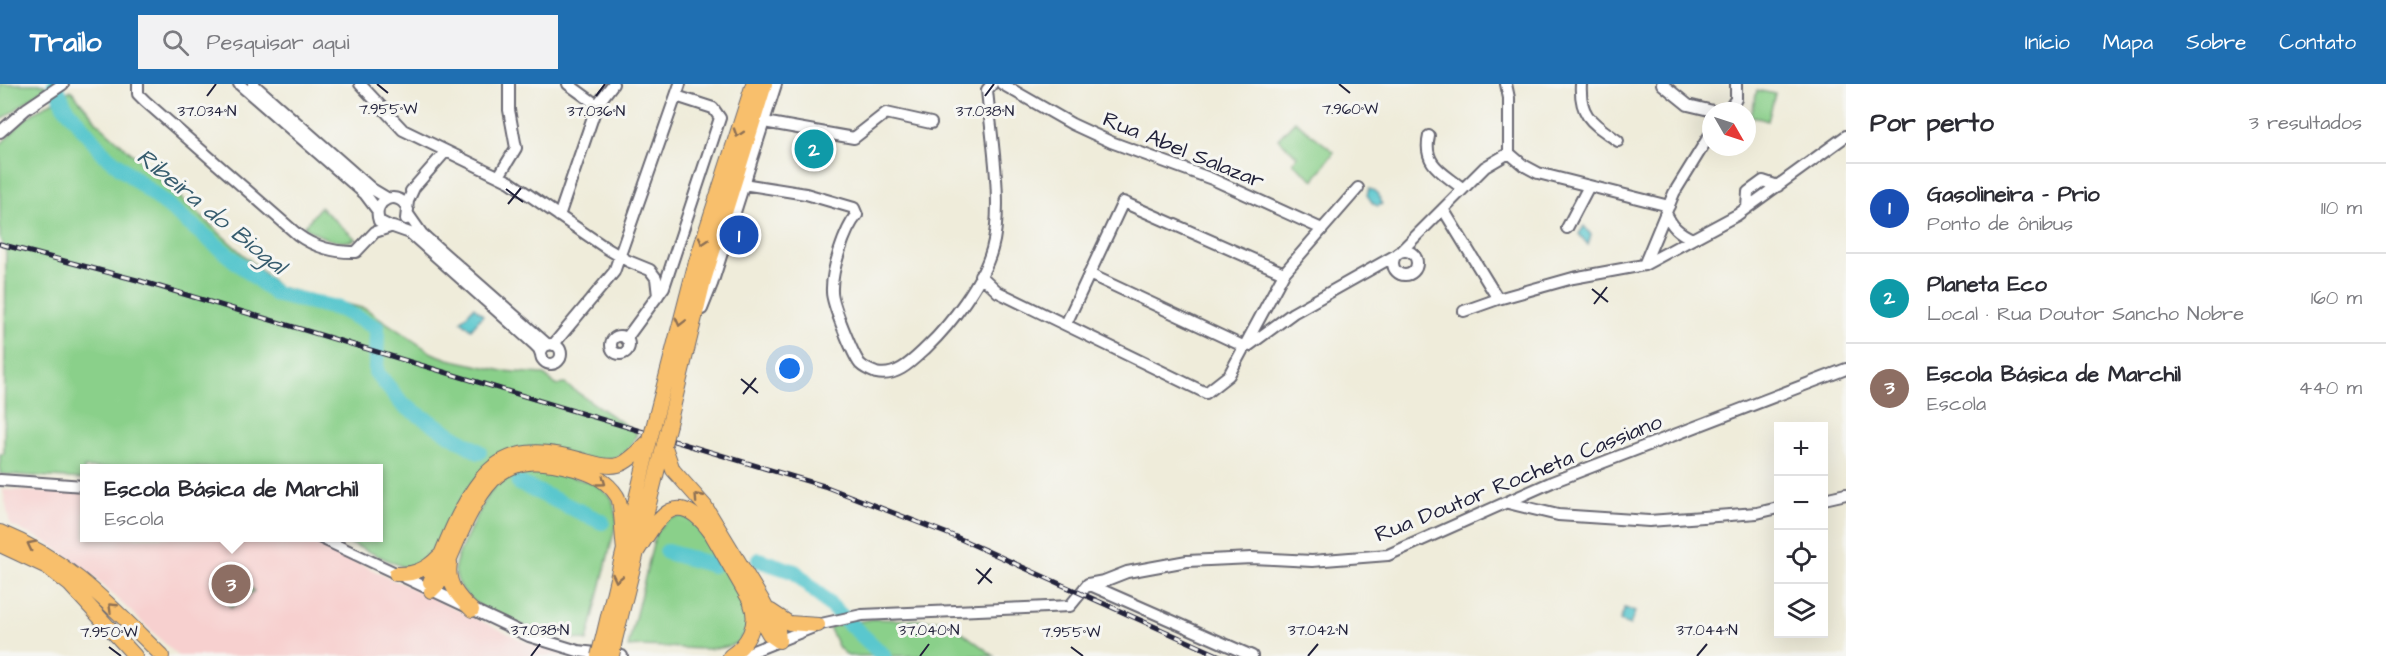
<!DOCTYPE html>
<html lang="pt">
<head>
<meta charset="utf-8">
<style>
  :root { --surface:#fff; --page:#f2f2f3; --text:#2b2b33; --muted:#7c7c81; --line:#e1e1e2; --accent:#1f6fb2 }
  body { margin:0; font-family:"Architects Daughter",sans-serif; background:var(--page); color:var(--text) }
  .controls { position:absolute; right:18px; bottom:18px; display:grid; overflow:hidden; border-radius:0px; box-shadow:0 6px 24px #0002 }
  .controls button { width:54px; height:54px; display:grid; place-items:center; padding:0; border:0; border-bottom:2px solid var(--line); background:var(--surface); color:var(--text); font:30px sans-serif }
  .compass { position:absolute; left:1702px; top:18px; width:54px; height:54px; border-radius:50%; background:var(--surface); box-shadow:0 6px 24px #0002; rotate:129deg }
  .you { position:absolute; left:790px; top:285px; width:21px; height:21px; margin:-15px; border:4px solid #fff; border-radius:50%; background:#1a73e8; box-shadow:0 0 0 9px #1a73e833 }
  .badge { display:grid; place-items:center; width:39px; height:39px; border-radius:50%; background:var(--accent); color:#fff; font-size:20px; font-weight:700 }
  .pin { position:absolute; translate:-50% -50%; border:3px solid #fff; box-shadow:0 2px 6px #0006 }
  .popup { position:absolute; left:80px; top:380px; width:303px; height:78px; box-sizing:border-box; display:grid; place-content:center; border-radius:0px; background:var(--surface); filter:drop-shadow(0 2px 4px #0005); font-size:20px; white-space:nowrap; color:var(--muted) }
  .popup b { font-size:22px; color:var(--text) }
  .popup::after { content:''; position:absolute; left:50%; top:100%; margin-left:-12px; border:12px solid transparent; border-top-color:var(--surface) }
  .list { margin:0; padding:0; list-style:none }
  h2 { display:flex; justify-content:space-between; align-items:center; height:78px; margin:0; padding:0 24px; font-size:26px }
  h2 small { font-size:20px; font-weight:400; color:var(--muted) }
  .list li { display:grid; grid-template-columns:39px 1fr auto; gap:18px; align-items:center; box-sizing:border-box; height:90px; padding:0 24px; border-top:2px solid var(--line) }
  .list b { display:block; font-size:22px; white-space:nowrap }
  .list p { margin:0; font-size:20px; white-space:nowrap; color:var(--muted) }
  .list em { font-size:20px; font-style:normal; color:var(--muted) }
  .icon { flex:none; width:33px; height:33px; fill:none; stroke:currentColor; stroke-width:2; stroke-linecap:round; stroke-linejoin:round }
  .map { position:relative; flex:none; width:1846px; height:572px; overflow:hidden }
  header { display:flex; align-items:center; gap:36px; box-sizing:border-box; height:84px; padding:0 30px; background:var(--accent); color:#fff }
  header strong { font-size:28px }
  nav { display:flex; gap:33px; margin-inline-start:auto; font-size:21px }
  .search { width:420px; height:54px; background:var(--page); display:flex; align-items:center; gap:15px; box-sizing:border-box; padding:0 21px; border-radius:0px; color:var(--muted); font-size:22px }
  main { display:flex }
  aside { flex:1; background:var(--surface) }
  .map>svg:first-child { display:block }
  .built { fill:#f7d0cf }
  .green { fill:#8ad08a; stroke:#567962; stroke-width:1.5 }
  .water { fill:#5ac7ce; stroke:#3e7484; stroke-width:1.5 }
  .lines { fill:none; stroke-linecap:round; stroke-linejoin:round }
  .river { stroke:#5ac7ce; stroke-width:16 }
  .minor-casing { stroke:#6a6973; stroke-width:14 }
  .major-casing { stroke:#6a6973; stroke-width:16 }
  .minor { stroke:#fff; stroke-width:10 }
  .major { stroke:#f8bf6c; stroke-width:14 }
  .rail-casing { stroke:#22223b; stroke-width:5 }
  .rail { stroke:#f6f6f2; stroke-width:3; stroke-dasharray:9; stroke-linecap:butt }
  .major-bridge-casing { stroke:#6a6973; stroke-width:16; stroke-linecap:butt }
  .major-bridge { stroke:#f8bf6c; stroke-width:14 }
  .oneway { stroke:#8d7054 }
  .ticks { fill:none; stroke:#22223b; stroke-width:2 }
  .labels { text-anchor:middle; stroke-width:6; stroke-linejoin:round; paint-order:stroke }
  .street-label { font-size:22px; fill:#22223b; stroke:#f6f6f2 }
  .water-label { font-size:24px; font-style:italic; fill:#365c6e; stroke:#f6f6f2 }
  .ticks-label { font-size:15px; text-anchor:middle; fill:#22223b; stroke:#f6f6f2; stroke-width:6; stroke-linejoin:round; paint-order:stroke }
</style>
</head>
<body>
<header>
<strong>Trailo</strong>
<div class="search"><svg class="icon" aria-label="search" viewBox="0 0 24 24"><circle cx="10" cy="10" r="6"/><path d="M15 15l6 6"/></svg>Pesquisar aqui</div>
<nav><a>Início</a><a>Mapa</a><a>Sobre</a><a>Contato</a></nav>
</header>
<main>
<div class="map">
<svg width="1846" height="572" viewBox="0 0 1846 572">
  <rect width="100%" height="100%" fill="#f6f6f2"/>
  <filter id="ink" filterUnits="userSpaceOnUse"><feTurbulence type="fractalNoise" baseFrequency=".0167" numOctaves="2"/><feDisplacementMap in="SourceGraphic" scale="12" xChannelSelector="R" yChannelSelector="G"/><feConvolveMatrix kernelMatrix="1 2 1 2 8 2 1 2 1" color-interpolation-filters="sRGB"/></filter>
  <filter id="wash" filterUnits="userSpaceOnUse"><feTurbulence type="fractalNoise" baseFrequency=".008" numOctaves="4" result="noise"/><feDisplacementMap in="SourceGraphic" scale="24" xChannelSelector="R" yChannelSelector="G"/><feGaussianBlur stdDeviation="1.35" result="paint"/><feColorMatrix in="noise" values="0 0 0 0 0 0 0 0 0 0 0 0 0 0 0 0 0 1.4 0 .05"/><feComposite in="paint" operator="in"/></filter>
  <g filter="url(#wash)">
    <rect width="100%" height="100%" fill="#efecda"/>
    <path class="built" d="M 3,406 L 84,409 L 84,454 L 305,454 L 526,558 L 563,570 L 562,572 L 178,572 L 93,492 L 47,458 L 10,441 Z"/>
    <path class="green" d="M 0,0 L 44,0 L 46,3 L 0,37 Z
      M 71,6 L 98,39 L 279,203 L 366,225 L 432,269 L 448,275 L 503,287 L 543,290 L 556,301 L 565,300 L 637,349 C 633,360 627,370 615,374 C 594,380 552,367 529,363 L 438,467 L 417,482 L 403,483 L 338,454 L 378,454 L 378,384 L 84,384 L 84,395 L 0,390 L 0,370 L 4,370 L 6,168 L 0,154 L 0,61 L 27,33 Z
      M 1757,6 L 1775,10 L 1768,37 L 1751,32 Z
      M 1295,37 L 1334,68 L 1314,96 L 1293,79 L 1297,72 L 1278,55 Z
      M 320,123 L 356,155 C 339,163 319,152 304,143 Z
      M 544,385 L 596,400 L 612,414 L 617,436 L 587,557 C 552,550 487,537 464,508 C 459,502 454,490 455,482 C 457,469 487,410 497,400 C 510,388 528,386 544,385 Z
      M 682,432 L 688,434 L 697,442 L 747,520 C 750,535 749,547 737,559 C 711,572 662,559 628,563 L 656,448 L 669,434 Z
      M 248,499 L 254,507 L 231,524 L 225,516 Z
      M 872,535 L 947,537 L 994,572 L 848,572 L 839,564 L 829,543 Z"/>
    <path class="water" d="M 1369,105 C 1376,106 1381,113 1382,120 L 1378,122 L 1373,120 L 1367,111 Z
      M 1584,142 L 1591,151 L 1588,161 L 1579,150 Z
      M 474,223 L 483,231 L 471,245 L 461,237 Z
      M 1625,524 L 1635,528 L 1630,541 L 1620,537 Z"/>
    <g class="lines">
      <path class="river" d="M 55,0 L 64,21 L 103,69 L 276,210 L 340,225 L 377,244 L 376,288 L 403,321 L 479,368
        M 519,399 L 602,438
        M 667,468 L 713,481
        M 759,476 L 795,488 L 884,572"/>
    </g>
  </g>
  <g filter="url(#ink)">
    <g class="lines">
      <g class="minor-casing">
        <path id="minor" d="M 138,0 L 138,10 L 145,17 L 298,151 C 314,163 336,169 356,168 L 375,148 L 390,143
          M 239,0 L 365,110 L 377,126
          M 253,0 L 372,105 L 387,114
          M 360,0 L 403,46 L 510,98 L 606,164 L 628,177 L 650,186 L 656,194 L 658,212
          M 568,0 L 597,21
          M 1002,0 L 1072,40 L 1111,58 L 1212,95 L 1322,145
          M 1506,0 L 1509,14 L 1509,69 L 1523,81 L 1538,89 L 1669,122
          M 1581,0 C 1579,33 1593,39 1618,57
          M 1662,0 L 1688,21 L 1713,27
          M 1728,27 L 1736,15 L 1736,0
          M 764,38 L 854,54 L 886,29 L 931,39
          M 0,48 L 26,25 L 63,0
          M 1429,52 C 1422,81 1444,89 1463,105
          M 499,92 L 516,64 L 509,26 L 509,0
          M 743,100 L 806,110 L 854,124 L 857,131 C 844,146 831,188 832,208 C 832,220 853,271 860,280 C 864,284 871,287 876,289 C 897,294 913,276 927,263 C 951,240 983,198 992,165 C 1004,122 991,52 987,6 L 992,0
          M 411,107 L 446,67
          M 1747,124 L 1748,108 L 1763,97 L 1778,102
          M 1443,125 L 1498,215
          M 1666,129 C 1672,143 1678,148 1692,155
          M 408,130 L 422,150 L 548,261
          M 559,132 L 597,21 L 613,0
          M 406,135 L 408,117 L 414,104
          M 391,143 L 379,137 C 371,115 400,104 408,126
          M 393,143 L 410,149 L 534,260 L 539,265 L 542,273
          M 1567,144 L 1589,102
          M 1401,167 L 1485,83 L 1509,69
          M1393 179a12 12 0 1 1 24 0a12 12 0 1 1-24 0Z
          M 1644,181 L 1674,109 L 1711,49
          M 1089,190 L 1245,263
          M 980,191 L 998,208 L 1206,309 L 1229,291 L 1284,189 L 1358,104
          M 702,225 L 712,200 L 776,0
          M 1464,227 L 1498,215 L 1573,194 L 1644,181 L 1737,131 L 1846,52
          M 1066,240 L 1123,118 L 1284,189
          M611 261a9 9 0 1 1 18 0a9 9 0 1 1-18 0Z
          M 626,255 L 664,203 L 720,34 L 713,24 L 676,12
          M541 270a10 10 0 1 1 20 0a10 10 0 1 1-20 0Z
          M 553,261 L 614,188 L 680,0
          M 1248,262 L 1293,229 L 1396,171
          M 0,396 L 84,402
          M 1824,415 L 1846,410
          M 1508,419 L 1558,431 L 1649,437 L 1757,429 L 1778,424
          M 321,454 L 529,552 L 578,567 L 622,572
          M 1088,500 L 1104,497 L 1127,488 L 1187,477 L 1252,474 L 1312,477 L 1388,471 L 1552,398 L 1846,285
          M 1088,500 L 1252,572
          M 741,572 L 821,540 L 862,531 L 1070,522 L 1088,500"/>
      </g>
      <g class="major-casing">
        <path id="major" d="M 655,336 L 695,181 L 753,0
          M 669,340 L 704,196 L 765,0
          M 664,360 L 673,386 L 705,422 L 762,516 L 778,546 L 779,557
          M 0,448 C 71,477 109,520 162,572
          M 0,461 L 47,483 L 70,501 L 135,572
          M 637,468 C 659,433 676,401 711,449 L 769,550 L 779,557
          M 450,479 C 446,499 458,513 472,526
          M 396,490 C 413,491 426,486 438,473
          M 430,498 C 444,464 458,424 481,395 C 509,361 545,365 582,376 C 593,379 607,384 618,381 C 630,378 641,364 650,356
          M 431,507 L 440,498 C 453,469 471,418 493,396 C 517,372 546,377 575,385 C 592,390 607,396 617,412 C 622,419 622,454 624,466
          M 771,527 L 789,539 L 818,541
          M 603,553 L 650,356
          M 615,556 L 664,360
          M 730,572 C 747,561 759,541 751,520"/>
      </g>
      <use href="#minor" class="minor"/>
      <use href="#major" class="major"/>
      <g class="rail-casing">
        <path id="rail" d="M 0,160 L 137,196 L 824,402 L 956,453 L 1220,572"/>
      </g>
      <use href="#rail" class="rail"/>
      <g class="major-bridge-casing">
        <path id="major-bridge" d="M 650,356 L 655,336
          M 664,360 L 669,340
          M 598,572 L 603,553
          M 612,572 L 615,556"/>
      </g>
      <use href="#major-bridge" class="major-bridge"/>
    </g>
    <defs><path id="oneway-chevron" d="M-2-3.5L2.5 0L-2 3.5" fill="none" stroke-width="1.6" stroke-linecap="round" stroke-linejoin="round" transform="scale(1.5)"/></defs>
    <g class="oneway">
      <use href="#oneway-chevron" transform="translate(738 49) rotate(108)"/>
      <use href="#oneway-chevron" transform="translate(703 157) rotate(108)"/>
      <use href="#oneway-chevron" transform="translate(680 238) rotate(104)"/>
      <use href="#oneway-chevron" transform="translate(602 398) rotate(36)"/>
      <use href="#oneway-chevron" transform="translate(698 413) rotate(-132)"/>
      <use href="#oneway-chevron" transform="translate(31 461) rotate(-153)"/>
      <use href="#oneway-chevron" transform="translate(617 494) rotate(103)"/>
      <use href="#oneway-chevron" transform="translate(112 523) rotate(-136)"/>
    </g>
  </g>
  <path class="ticks" d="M 377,0 L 388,9M 1339,0 L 1350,9M 207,12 L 216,0M 596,12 L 605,0M 985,12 L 994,0M 506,105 L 523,118M 508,120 L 521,104M 1592,205 L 1608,218M 1594,220 L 1607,203M 741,295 L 758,309M 743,310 L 756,294M 976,485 L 992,499M 978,500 L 991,484M 109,563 L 121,572M 1071,563 L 1083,572M 531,572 L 540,560M 920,572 L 929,560M 1308,572 L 1318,560M 1697,572 L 1707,560"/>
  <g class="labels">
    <g class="street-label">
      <text transform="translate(1184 65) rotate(22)" y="8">Rua Abel Salazar</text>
      <text transform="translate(1518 393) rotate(-22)" y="8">Rua Doutor Rocheta Cassiano</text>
    </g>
    <g class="water-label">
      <text transform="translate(212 127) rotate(39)" y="8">Ribeira do Biogal</text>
    </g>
  </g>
  <g class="ticks-label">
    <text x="388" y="30">7.955°W</text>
    <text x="1350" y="30">7.960°W</text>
    <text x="207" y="32">37.034°N</text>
    <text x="596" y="32">37.036°N</text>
    <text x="985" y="32">37.038°N</text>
    <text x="540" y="551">37.038°N</text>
    <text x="929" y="551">37.040°N</text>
    <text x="1318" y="551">37.042°N</text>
    <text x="1707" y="551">37.044°N</text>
    <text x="109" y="553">7.950°W</text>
    <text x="1071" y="553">7.955°W</text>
  </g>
</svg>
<div class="controls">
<button>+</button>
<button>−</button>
<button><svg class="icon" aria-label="locate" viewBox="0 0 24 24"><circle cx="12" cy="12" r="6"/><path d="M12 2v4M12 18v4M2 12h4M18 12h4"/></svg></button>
<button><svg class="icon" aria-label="layers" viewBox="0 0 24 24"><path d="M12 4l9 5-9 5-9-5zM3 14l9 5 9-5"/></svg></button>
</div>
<svg class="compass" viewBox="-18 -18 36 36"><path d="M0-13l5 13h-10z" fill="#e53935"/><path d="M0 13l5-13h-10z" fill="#7c7c81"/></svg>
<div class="you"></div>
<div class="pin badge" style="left:739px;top:151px;background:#1a4fb4">1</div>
<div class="pin badge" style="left:814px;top:65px;background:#0f9aa8">2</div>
<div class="pin badge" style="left:231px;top:500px;background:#8d6e63">3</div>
<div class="popup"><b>Escola Básica de Marchil</b>Escola</div>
</div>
<aside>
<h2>Por perto<small>3 resultados</small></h2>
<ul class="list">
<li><span class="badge" style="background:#1a4fb4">1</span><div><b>Gasolineira - Prio</b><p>Ponto de ônibus</p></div><em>110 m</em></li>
<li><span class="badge" style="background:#0f9aa8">2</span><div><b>Planeta Eco</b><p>Local · Rua Doutor Sancho Nobre</p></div><em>160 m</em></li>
<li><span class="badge" style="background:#8d6e63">3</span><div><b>Escola Básica de Marchil</b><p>Escola</p></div><em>440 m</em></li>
</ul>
</aside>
</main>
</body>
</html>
